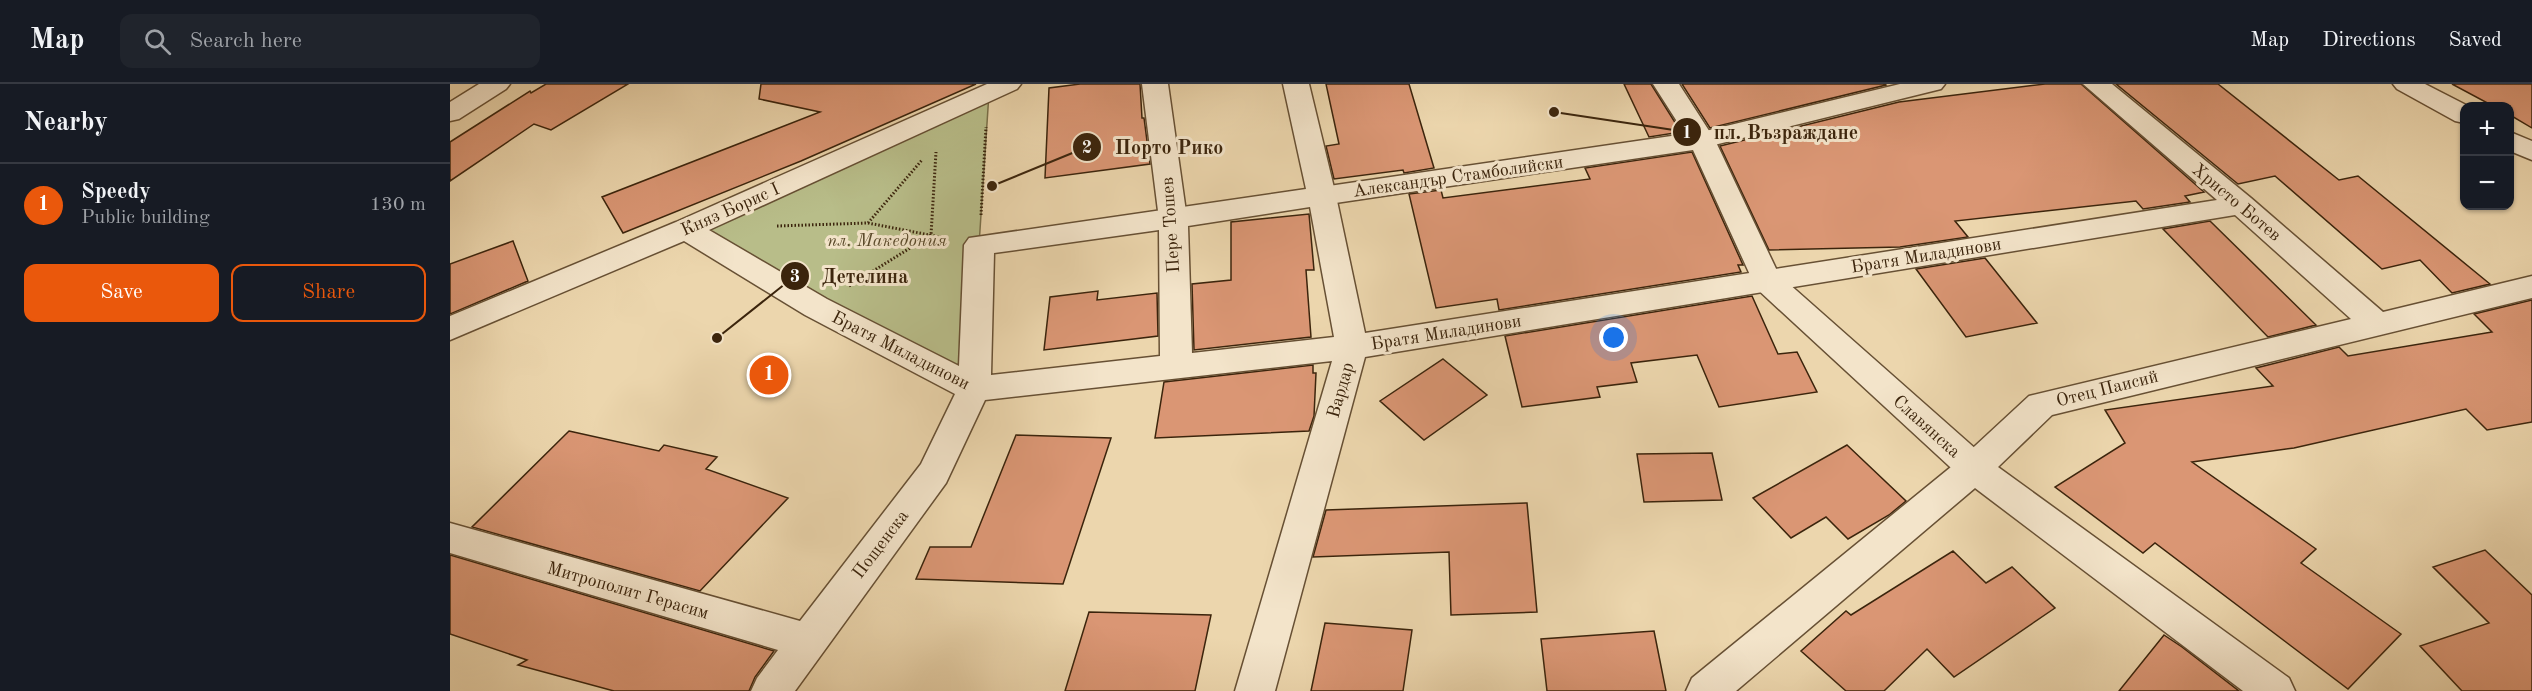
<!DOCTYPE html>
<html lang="en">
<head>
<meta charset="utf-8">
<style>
  :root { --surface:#171b24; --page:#20242c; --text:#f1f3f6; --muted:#9ea1a6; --line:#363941; --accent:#ea580c }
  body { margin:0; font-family:"Old Standard TT",serif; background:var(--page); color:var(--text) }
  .controls { position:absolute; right:18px; top:18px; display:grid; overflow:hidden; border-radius:12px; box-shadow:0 2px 4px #0004 }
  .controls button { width:54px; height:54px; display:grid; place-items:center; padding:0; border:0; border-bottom:2px solid var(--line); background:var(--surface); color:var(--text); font:30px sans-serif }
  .you { position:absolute; left:1164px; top:254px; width:21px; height:21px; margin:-15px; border:4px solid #fff; border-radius:50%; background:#1a73e8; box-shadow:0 0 0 9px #1a73e833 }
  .badge { display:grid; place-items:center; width:39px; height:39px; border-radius:50%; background:var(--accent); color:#fff; font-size:20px; font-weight:700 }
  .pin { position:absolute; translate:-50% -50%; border:3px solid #fff; box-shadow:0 2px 6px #0006 }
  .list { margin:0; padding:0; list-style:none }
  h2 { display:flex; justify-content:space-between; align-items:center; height:78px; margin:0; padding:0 24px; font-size:26px }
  h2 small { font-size:20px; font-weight:400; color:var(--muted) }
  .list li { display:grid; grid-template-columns:39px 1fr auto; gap:18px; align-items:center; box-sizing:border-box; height:84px; padding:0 24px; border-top:2px solid var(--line) }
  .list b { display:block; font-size:22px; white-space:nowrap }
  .list p { margin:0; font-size:20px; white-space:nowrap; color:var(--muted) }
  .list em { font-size:20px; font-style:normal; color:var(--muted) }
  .actions { display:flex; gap:12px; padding:18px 24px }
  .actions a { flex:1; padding:14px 0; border:2px solid var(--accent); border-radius:12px; text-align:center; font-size:21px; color:var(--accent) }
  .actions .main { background:var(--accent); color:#fff }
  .icon { flex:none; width:33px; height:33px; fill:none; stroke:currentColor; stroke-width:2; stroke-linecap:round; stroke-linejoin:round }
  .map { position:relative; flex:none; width:2082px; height:607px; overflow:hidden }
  header { display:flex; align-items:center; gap:36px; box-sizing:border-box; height:84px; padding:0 30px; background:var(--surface); border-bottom:2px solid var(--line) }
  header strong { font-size:28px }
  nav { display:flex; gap:33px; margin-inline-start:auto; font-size:21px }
  .search { width:420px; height:54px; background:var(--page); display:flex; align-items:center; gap:15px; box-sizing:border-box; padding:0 21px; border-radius:12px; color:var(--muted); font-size:22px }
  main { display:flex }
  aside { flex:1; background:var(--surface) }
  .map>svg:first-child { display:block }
  .green { fill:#b8bd89; stroke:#7a704a; stroke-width:1.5 }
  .building { fill:#da9674; stroke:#3b240c; stroke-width:1.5 }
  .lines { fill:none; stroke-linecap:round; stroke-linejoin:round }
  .pedestrian-casing { stroke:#675034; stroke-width:3 }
  .minor-casing { stroke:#675034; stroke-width:3 }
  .path { stroke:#3b240c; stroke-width:3; stroke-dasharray:1.5 2; stroke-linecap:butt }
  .pedestrian { fill:#f3e4ca; fill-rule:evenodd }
  .minor { fill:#f3e4ca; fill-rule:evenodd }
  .labels { text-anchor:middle; stroke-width:6; stroke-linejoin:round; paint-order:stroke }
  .street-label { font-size:18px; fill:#3b240c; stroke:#f3e4ca }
  .park-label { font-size:18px; font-style:italic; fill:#5a4a2b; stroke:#f3e4ca }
  .leader { fill:none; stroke:#3b240c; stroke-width:2 }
  .callout-dot { fill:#3b240c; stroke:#f3e4ca; stroke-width:2 }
  .mark-label { font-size:18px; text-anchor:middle; font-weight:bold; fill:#fff }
  .callout-label { font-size:20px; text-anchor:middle; font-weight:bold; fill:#3b240c; stroke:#f3e4ca; stroke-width:6; stroke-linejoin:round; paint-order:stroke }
</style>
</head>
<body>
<header>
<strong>Map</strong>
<div class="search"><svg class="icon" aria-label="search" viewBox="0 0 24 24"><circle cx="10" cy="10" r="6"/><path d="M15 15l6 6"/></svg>Search here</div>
<nav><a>Map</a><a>Directions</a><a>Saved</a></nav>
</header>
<main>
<aside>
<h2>Nearby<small></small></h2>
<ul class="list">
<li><span class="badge">1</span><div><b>Speedy</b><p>Public building</p></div><em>130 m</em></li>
</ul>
<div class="actions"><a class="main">Save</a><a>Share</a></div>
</aside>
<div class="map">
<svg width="2082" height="607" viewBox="0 0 2082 607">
  <rect width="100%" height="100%" fill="#ecd6ad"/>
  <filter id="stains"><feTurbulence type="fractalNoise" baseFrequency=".00333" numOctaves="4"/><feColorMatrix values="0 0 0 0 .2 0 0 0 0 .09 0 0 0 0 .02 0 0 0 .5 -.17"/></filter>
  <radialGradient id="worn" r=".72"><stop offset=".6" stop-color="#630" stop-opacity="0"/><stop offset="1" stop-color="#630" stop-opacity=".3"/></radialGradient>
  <path class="green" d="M 539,9 L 529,161 L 524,305 L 236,145 Z"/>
  <path class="building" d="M 96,0 L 178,0 L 101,46 L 84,40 L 0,97 L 0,58 L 80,7 L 81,9 Z
    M 311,0 L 526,0 L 351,77 L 173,149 L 152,113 L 370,28 L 309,15 Z
    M 630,0 L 690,0 L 692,34 L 694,34 L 700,80 L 595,94 L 599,4 Z
    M 876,0 L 959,0 L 984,84 L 954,89 L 953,86 L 884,95 L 876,62 L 889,60 Z
    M 1174,0 L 1201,0 L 1231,48 L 1199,53 Z
    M 1232,0 L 1435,0 L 1436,1 L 1260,44 Z
    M 1595,0 L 1631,0 L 1754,108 L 1735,112 L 1740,118 L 1693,125 L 1686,117 L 1505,137 L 1518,153 L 1450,163 L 1319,166 L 1270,62 L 1449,18 Z
    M 1666,0 L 1768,0 L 1889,96 L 1908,92 L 2040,200 L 2002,209 L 1970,176 L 1932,185 L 1825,92 L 1788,100 Z
    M 2002,0 L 2082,0 L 2082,44 L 2060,31 L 2060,22 L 2043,22 Z
    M 1242,68 L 1293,181 L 1288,181 L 1291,188 L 1049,226 L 1047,215 L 986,224 L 959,110 L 991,106 L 993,114 L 1140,95 L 1135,84 Z
    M 859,130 L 864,186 L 856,186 L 861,253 L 744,266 L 742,200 L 781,196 L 781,138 Z
    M 1760,137 L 1866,241 L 1818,253 L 1713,145 Z
    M 63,157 L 78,197 L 0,230 L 0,180 Z
    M 1535,174 L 1587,239 L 1516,253 L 1466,185 Z
    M 648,207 L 647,216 L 707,209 L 708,252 L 594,266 L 600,213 Z
    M 1302,212 L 1328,270 L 1347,268 L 1367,308 L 1269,323 L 1247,271 L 1181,279 L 1187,298 L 1147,303 L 1150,313 L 1072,323 L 1055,252 Z
    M 2082,216 L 2082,338 L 2037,346 L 2016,325 L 1844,364 L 1742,378 L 1866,465 L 1851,479 L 1951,550 L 1898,605 L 1705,459 L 1693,469 L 1605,403 L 1675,359 L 1655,326 L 1823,302 L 1806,284 L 1889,263 L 1898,272 L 2042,248 L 2024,230 Z
    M 993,275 L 1037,311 L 974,356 L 930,317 Z
    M 863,281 L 863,289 L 866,289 L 864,332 L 859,347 L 705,354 L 714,298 Z
    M 119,347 L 209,367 L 214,361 L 267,373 L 256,385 L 338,414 L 250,507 L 22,443 Z
    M 566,351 L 661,354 L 613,500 L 466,495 L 480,463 L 521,463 Z
    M 1397,361 L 1456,417 L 1439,431 L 1398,455 L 1376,433 L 1341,454 L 1303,414 Z
    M 1262,369 L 1272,416 L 1194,418 L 1187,370 Z
    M 1077,419 L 1087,528 L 1001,531 L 999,468 L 863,473 L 876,426 Z
    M 2035,466 L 2082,511 L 2082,607 L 2012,607 L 1970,562 L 2039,539 L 1983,483 Z
    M 1503,467 L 1536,499 L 1562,483 L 1605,524 L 1504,593 L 1477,565 L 1434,607 L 1396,607 L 1351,567 L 1396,527 L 1401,531 Z
    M 0,471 L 324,567 L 305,593 L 299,607 L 164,607 L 68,581 L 77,576 L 0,550 Z
    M 639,528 L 761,531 L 745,607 L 615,607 Z
    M 875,539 L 962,546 L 953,607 L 861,607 Z
    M 1204,547 L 1216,607 L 1097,607 L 1091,555 Z
    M 1714,551 L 1732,563 L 1789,607 L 1669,607 Z"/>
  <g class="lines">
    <g class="pedestrian-casing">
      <path id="pedestrian" d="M 692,0 L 718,0 L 737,135 L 733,142 L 723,144 L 713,142 L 709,135 Z
        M 1203,0 L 1229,0 L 1265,56 L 1329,191 L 1536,374 L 1542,384 L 1536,394 L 1524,398 L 1512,394 L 1306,204 L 1243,66 L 872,121 L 862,118 L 858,112 L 862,106 L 872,103 L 1235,50 Z"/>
    </g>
    <g class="minor-casing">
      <path id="minor" d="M 29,0 L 60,0 L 56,5 L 9,35 L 0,37 L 0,18 Z
        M 537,0 L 571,0 L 567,5 L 259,146 L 377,215 L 509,282 L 514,161 L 519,154 L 856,105 L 833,0 L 859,0 L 886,112 L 915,249 L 1767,116 L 1633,0 L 1662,0 L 1801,114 L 1933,228 L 2082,192 L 2082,214 L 1602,331 L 1548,383 L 1839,594 L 1845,607 L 1793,607 L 1525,404 L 1286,607 L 1236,607 L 1242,594 L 1512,374 L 1579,312 L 1901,235 L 1785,131 L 915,273 L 825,607 L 785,607 L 882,277 L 535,316 L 496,399 L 345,607 L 301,607 L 307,594 L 328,566 L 0,469 L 0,439 L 350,537 L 471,380 L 505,310 L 355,231 L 234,157 L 0,256 L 0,232 L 226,138 ZM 860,123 L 884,253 L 742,269 L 738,142 ZM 709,146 L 710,272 L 541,291 L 544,169 Z
        M 1450,0 L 1495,0 L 1491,5 L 1252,64 L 1243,62 L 1239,56 L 1243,50 Z
        M 1943,0 L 1975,0 L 2018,22 L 2014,22 L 2014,39 L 2005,37 L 1947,5 Z
        M 2060,48 L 2082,57 L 2082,76 L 2060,67 Z"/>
    </g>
    <path class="path" d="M 531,131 L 536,43
      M 418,139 L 472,76
      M 327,142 L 418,139 L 495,154
      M 399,202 L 481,151 L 486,68"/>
    <use href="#pedestrian" class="pedestrian"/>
    <use href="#minor" class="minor"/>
  </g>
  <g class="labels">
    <g class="street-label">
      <text transform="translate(1008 92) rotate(-8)" y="6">Александър Стамболийски</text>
      <text transform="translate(1787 118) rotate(40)" y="6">Христо Ботев</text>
      <text transform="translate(280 125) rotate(-24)" y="6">Княз Борис I</text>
      <text transform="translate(720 141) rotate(-94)" y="6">Пере Тошев</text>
      <text transform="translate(1476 171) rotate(-9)" y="6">Братя Миладинови</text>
      <text transform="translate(996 248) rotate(-9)" y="6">Братя Миладинови</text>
      <text transform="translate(451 266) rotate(27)" y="6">Братя Миладинови</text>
      <text transform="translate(1657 304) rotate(-14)" y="6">Отец Паисий</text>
      <text transform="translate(890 306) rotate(-74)" y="6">Вардар</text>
      <text transform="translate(1477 342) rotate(42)" y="6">Славянска</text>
      <text transform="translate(430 460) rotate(-53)" y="6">Пощенска</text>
      <text transform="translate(178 506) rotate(16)" y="6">Митрополит Герасим</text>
    </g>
    <g class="park-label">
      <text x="437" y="162">пл. Македония</text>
    </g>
  </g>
  <path class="leader" d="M1104 28L1237 48M542 102L637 63M267 254L345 192"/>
  <g class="callout-dot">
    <circle cx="1104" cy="28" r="6"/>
    <circle cx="542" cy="102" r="6"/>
    <circle cx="267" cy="254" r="6"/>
    <circle cx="1237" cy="48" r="15"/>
    <circle cx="637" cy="63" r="15"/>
    <circle cx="345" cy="192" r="15"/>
  </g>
  <g class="mark-label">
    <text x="1237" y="54">1</text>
    <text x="637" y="69">2</text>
    <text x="345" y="198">3</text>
  </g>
  <g class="callout-label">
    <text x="1336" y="55">пл. Възраждане</text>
    <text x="719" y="70">Порто Рико</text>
    <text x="415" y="199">Детелина</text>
  </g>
  <rect width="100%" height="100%" filter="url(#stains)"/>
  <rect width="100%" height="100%" fill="url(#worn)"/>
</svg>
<div class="controls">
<button>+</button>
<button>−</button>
</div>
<div class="you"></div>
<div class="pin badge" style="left:319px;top:291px">1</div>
</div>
</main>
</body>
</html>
